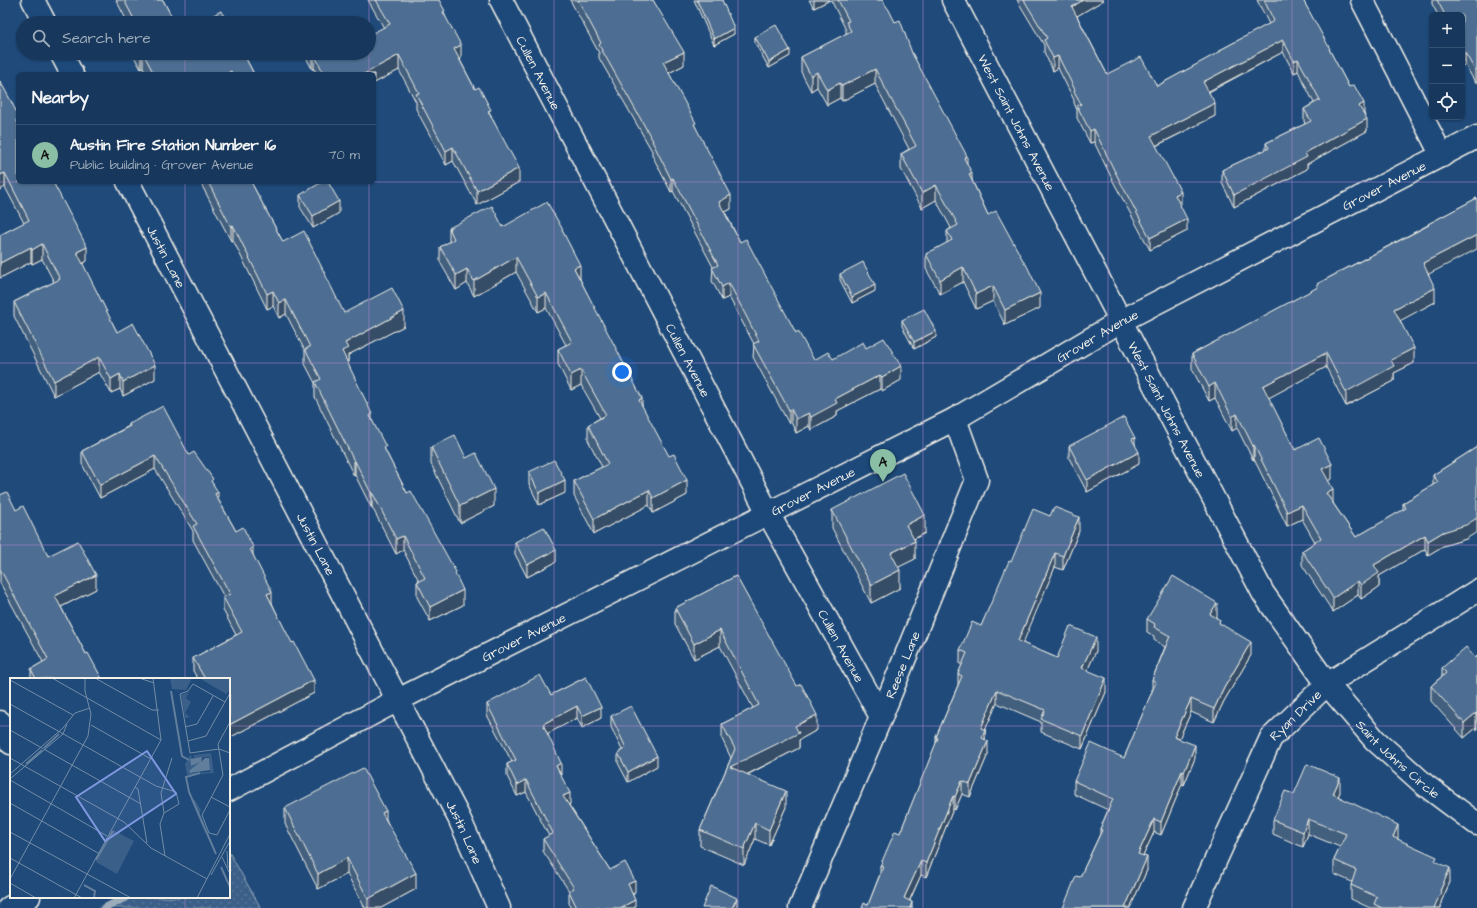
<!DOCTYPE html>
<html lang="en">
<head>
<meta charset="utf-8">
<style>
  :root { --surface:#17385c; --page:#203f62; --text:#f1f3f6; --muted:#9eacbb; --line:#365272; --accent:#8abfa5 }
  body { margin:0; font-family:"Architects Daughter",sans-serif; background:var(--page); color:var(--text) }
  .controls { position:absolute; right:12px; top:12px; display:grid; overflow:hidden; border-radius:6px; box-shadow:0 1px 3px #0004 }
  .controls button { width:36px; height:36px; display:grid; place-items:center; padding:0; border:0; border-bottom:1px solid var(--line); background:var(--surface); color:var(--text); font:20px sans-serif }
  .you { position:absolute; left:622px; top:372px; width:14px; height:14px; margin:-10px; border:3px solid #fff; border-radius:50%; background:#1a73e8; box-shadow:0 0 0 6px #1a73e833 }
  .badge { display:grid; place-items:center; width:26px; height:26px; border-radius:50%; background:var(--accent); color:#111; font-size:13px; font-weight:700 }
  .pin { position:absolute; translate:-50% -33px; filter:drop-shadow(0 1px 2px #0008) }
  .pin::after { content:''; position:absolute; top:21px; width:14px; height:12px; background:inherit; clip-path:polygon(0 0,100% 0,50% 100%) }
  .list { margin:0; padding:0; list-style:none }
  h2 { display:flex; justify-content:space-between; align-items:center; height:52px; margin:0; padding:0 16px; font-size:17px }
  h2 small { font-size:13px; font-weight:400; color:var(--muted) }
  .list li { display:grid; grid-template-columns:26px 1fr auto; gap:12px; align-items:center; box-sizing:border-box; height:60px; padding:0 16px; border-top:1px solid var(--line) }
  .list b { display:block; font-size:15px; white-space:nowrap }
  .list p { margin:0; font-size:13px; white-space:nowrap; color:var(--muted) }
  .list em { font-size:13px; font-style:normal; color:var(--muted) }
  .icon { flex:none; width:22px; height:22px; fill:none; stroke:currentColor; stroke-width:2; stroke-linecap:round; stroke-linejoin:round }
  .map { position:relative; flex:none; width:1477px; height:908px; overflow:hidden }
  .search { position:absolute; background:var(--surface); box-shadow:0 1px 3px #0004; left:16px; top:16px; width:360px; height:44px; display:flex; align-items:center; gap:10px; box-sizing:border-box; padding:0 14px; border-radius:22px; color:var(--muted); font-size:15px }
  .panel { position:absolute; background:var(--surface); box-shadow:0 1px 3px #0004; left:16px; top:72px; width:360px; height:112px; border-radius:6px }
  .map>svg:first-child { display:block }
  .park { fill:url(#park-dots); stroke:#97a8b8 }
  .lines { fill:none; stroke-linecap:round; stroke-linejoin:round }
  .stream { stroke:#9cacbb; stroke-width:8 }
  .street-casing { stroke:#f4f1e8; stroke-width:25 }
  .secondary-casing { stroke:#f4f1e8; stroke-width:25 }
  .street { stroke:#1f4a7a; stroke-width:22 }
  .secondary { stroke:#1f4a7a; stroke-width:22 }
  .wall { fill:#425f7e; stroke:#f4f1e8 }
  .shaded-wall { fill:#364d66; stroke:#f4f1e8 }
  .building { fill:#4d6e92; stroke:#f4f1e8 }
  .grid { fill:none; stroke:#b185d1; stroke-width:1; stroke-opacity:0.55 }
  .labels { text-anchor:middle; stroke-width:3; stroke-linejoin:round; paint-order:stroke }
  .street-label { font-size:13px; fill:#f4f1e8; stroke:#1f4a7a }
  .inset-river { fill:none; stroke:#627e9d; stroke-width:2 }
  .inset-road { fill:none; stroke:#748da6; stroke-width:1 }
  .view { fill:#7e97df; fill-opacity:0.15; stroke:#7e97df; stroke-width:2 }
  .inset-edge { fill:none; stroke:#f4f1e8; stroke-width:2 }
</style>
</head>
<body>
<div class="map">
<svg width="1477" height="908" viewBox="0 0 1477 908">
  <defs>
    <pattern id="park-dots" width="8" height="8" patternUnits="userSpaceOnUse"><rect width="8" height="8" fill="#3a5f88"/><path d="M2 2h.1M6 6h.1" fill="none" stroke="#577699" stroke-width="1.8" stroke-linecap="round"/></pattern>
  </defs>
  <rect width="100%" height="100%" fill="#1f4a7a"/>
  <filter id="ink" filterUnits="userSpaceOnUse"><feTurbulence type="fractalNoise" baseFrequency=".025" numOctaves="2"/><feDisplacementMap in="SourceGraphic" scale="8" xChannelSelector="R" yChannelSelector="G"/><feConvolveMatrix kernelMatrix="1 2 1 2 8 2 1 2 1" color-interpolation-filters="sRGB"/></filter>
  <g filter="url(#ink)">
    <path class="park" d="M 229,852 L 261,908 L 99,908 L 120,897 L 229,897 Z"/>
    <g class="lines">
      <path class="stream" d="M 105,908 L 126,897"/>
      <g class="street-casing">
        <g id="street">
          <path id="s1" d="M 501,0 L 768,513 L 881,717"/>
          <path id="s2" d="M 953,0 L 1263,593 L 1327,684 L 1375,740 L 1425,785 L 1477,824"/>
          <path d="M 1362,0 L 1442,156"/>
          <path d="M 0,722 L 11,743"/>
          <path id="s3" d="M 229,790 L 398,700 L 955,419 L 1121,321 L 1477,137"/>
          <path d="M 9,908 L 29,897"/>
          <path id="s4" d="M 800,908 L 881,717 L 977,480 L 955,419"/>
          <path id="s5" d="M 1194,908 L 1271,738 L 1327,684 L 1477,591"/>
        </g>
      </g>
      <g class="secondary-casing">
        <g id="secondary">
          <path d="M 33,0 L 45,23"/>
          <path d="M 61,53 L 72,74"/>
          <path id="s6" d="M 128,182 L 459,818 L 499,908"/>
        </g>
      </g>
      <use href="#street" class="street"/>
      <use href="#secondary" class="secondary"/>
    </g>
    <path class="wall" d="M 116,0 L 163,0 L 175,23 L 128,23 Z
      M 368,0 L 439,0 L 445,15 L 461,59 L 460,60 L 475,89 L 491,115 L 519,182 L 477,205 L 453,161 L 446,165 L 416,109 L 416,102 L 399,70 L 374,83 L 374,74 L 317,74 L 314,69 L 312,69 L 304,53 L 369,53 L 384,28 Z
      M 570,0 L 653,0 L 684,65 L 669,73 L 696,128 L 731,209 L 725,212 L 740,242 L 796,333 L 814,360 L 833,359 L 866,348 L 901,380 L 882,391 L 880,389 L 837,411 L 837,416 L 811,430 L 809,426 L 796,433 L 791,422 L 789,424 L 753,357 L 754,344 L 729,297 L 722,300 L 712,281 L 713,267 L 673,191 L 671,192 L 652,155 L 652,151 L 599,58 L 599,53 Z
      M 694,0 L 722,0 L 734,34 L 714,45 Z
      M 809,0 L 830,0 L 814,8 Z
      M 831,0 L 882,0 L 912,53 L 967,164 L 972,180 L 988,215 L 1040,308 L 1005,325 L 993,301 L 976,309 L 963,282 L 940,294 L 926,269 L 926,254 L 947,243 L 947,231 L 951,228 L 936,200 L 922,208 L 901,169 L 901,154 L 909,149 L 875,84 L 842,101 L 840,98 L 827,105 L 817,87 L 811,91 L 801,72 L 801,57 L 846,34 L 846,30 Z
      M 1017,0 L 1104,0 L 1077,16 L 1107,74 L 1157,86 L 1220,52 L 1220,50 L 1269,24 L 1257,0 L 1303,0 L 1349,87 L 1364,114 L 1367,131 L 1307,164 L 1307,169 L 1234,207 L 1222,183 L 1222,170 L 1266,150 L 1266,143 L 1305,124 L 1304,121 L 1304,109 L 1314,103 L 1298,71 L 1294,73 L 1283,52 L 1209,92 L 1215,116 L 1156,146 L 1181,204 L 1180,205 L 1187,231 L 1150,250 L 1114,183 L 1094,142 L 1090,143 L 1077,118 L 1077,110 L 1074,103 L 1074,100 L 1058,68 L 1053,71 L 1044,52 L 1044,45 Z
      M 1432,0 L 1477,0 L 1477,82 L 1475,82 L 1465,65 L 1462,15 L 1438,15 L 1432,4 Z
      M 755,37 L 790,56 L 769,68 L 755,43 Z
      M 132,53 L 243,53 L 254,74 L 146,74 L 143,67 L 141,69 Z
      M 0,81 L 18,182 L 54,182 L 54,185 L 87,261 L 82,264 L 117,332 L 155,379 L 123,396 L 120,389 L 111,393 L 99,372 L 54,396 L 14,316 L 14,302 L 54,282 L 42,259 L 32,264 L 31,262 L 0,278 L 0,235 L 24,223 L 5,187 Z
      M 200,182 L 251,182 L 283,242 L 344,313 L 404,326 L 348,355 L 348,362 L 347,363 L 386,452 L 407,493 L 456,576 L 463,605 L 430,621 L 417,597 L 417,582 L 419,581 L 403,550 L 396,554 L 372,507 L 371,507 L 355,475 L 354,476 L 315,397 L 315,383 L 305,364 L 305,351 L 286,314 L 279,318 L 273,306 L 267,309 L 233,240 L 231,241 Z
      M 300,195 L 339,213 L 313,228 L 300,207 Z
      M 1477,198 L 1428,274 L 1435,302 L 1400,320 L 1414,363 L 1394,373 L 1394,381 L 1346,406 L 1326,367 L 1268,398 L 1295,450 L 1332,479 L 1328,480 L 1333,503 L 1356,537 L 1403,510 L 1403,503 L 1433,485 L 1433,475 L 1477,447 L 1466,539 L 1443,546 L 1428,555 L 1425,549 L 1379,576 L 1379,587 L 1361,599 L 1358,595 L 1333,612 L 1302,565 L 1302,551 L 1315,542 L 1302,519 L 1287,526 L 1254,459 L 1253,460 L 1237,428 L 1232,431 L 1215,398 L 1209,401 L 1192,369 L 1192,354 L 1317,288 L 1317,284 L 1428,225 L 1428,224 Z
      M 503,227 L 563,232 L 580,279 L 642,406 L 687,495 L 653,513 L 649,505 L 594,534 L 574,496 L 574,481 L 602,467 L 588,440 L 588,425 L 600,418 L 581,385 L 571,390 L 558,364 L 558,349 L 566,345 L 546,308 L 538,312 L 516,272 L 474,296 L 467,283 L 456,290 L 440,262 L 440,247 L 449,242 L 449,228 Z
      M 840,274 L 875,291 L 852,303 L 840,280 Z
      M 902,320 L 936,337 L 914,349 L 902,326 Z
      M 129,424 L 189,455 L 213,484 L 218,499 L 236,531 L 253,555 L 272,603 L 314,693 L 229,738 L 229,679 L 198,679 L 193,671 L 193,658 L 236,635 L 223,610 L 223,597 L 224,597 L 193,540 L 193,531 L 155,469 L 100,498 L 82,464 L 82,451 L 129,426 Z
      M 1135,444 L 1139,464 L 1087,492 L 1069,458 L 1069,446 Z
      M 431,447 L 466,458 L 494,506 L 460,523 L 431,464 Z
      M 529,472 L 565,493 L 539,505 L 529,484 Z
      M 0,495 L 16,510 L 48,556 L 96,589 L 61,607 L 86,654 L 102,679 L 31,679 L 31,669 L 43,662 L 0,583 Z
      M 832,510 L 925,533 L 914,539 L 915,559 L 898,567 L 900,588 L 871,603 L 832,528 Z
      M 1079,531 L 1063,570 L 1055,567 L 1022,643 L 1057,658 L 1096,651 L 1087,671 L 1106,692 L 1082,749 L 1041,732 L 1041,722 L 997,703 L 985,730 L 985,740 L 988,754 L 970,797 L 962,794 L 955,810 L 953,809 L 926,877 L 921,875 L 910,900 L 912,908 L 868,905 L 880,874 L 880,866 L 900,833 L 936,744 L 936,737 L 958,685 L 958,674 L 962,665 L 960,664 L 960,650 L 981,626 L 1011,562 Z
      M 515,542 L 556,562 L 527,577 L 515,554 Z
      M 736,576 L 817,730 L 799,740 L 799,748 L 747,775 L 786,807 L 769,845 L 755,839 L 744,865 L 700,846 L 700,830 L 731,758 L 722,739 L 722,724 L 753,708 L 720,646 L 694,659 L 675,624 L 675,608 Z
      M 1217,616 L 1216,618 L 1220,624 L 1251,655 L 1224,701 L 1214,722 L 1191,712 L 1179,739 L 1195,758 L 1184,785 L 1182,784 L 1161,835 L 1154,832 L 1143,856 L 1147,870 L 1130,908 L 1063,908 L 1080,877 L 1100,834 L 1100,829 L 1108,810 L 1074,794 L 1074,781 L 1124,758 L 1152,692 L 1152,680 L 1165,647 L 1154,640 L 1154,636 L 1147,632 L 1147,619 Z
      M 1477,656 L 1477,730 L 1476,728 L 1464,738 L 1431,701 L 1431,686 L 1442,676 L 1442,668 L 1475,658 Z
      M 586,677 L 601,718 L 582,728 L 577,718 L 547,734 L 570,804 L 569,805 L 610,870 L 635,892 L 633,894 L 635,908 L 571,908 L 569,903 L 569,891 L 543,851 L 543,839 L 549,836 L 526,792 L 517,796 L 507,776 L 507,764 L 512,762 L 487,715 L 487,704 L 551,695 Z
      M 611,716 L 657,766 L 628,782 L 618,763 L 618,753 L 622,750 L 611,727 Z
      M 1340,792 L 1338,796 L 1398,839 L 1398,840 L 1437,862 L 1450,882 L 1441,902 L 1441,908 L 1370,908 L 1351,899 L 1351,885 L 1352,882 L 1334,874 L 1334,860 L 1340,847 L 1308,834 L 1303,847 L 1273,834 L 1273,820 L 1294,794 Z
      M 285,808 L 386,819 L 416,889 L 381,908 L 365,908 L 347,874 L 318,889 L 285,824 Z"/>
    <path class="shaded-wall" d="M 814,0 L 830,0 L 814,8 Z
      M 1083,0 L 1104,0 L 1072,19 L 1072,7 Z
      M 734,28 L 734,34 L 714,45 L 714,39 Z
      M 1283,40 L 1283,52 L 1203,94 L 1203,82 Z
      M 461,45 L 461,59 L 454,63 L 454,49 Z
      M 790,50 L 790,56 L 769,68 L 769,62 Z
      M 684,52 L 684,65 L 663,76 L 663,62 Z
      M 143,53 L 143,67 L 141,69 L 141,54 Z
      M 1465,53 L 1465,65 L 1462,66 L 1462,54 Z
      M 314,54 L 314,69 L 312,69 L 312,55 Z
      M 399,55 L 399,70 L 374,83 L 374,74 L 364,74 Z
      M 1058,56 L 1058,68 L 1053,71 L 1053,58 Z
      M 1298,59 L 1298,71 L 1294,73 L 1294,61 Z
      M 875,69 L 875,84 L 842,101 L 842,86 Z
      M 1477,69 L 1477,82 L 1475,82 L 1475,70 Z
      M 817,72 L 817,87 L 811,91 L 811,76 Z
      M 840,83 L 840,98 L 827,105 L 827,90 Z
      M 1215,103 L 1215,116 L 1151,148 L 1151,136 Z
      M 1364,103 L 1364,116 L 1359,106 Z
      M 1367,119 L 1367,131 L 1307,164 L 1307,169 L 1234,207 L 1234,195 L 1305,153 Z
      M 1094,129 L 1094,142 L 1090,143 L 1090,131 Z
      M 453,147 L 453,161 L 446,165 L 446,151 Z
      M 967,156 L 967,171 L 964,158 Z
      M 519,168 L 519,182 L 477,205 L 477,191 Z
      M 5,173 L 5,187 L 0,190 L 0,175 Z
      M 972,173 L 972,188 L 969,174 Z
      M 673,178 L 673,191 L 671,192 L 671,179 Z
      M 936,185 L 936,200 L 922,208 L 922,193 Z
      M 1181,192 L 1181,204 L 1175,208 L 1175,195 Z
      M 731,195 L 731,209 L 719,215 L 719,202 Z
      M 339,201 L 339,213 L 313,228 L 313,216 Z
      M 1187,219 L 1187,231 L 1150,250 L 1150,238 Z
      M 233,225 L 233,240 L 231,241 L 231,227 Z
      M 1477,235 L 1477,249 L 1423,277 L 1423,263 Z
      M 42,244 L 42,259 L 32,264 L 32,250 Z
      M 31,247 L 31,262 L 0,278 L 0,263 Z
      M 87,247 L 87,261 L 77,267 L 77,252 Z
      M 516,257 L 516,272 L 474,296 L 474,281 Z
      M 580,265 L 580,280 L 574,268 Z
      M 963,267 L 963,282 L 940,294 L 940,280 Z
      M 467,269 L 467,283 L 456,290 L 456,275 Z
      M 729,283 L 729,297 L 722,300 L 722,287 Z
      M 875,285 L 875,291 L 852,303 L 852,297 Z
      M 993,286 L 993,301 L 976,309 L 976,294 Z
      M 1435,288 L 1435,302 L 1394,324 L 1394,309 Z
      M 273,291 L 273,306 L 267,309 L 267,294 Z
      M 546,293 L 546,308 L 538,312 L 538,297 Z
      M 1040,293 L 1040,308 L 1005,325 L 1005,310 Z
      M 286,300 L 286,314 L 279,318 L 279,303 Z
      M 404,311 L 404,326 L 348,355 L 348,362 L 342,366 L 342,351 L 345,343 Z
      M 936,331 L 936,337 L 914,349 L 914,342 Z
      M 1414,348 L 1414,363 L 1394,373 L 1394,381 L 1346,406 L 1346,392 L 1391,360 Z
      M 1326,353 L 1326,367 L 1263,401 L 1263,386 Z
      M 99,357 L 99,372 L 54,396 L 54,381 Z
      M 155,365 L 155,379 L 123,396 L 123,382 Z
      M 901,366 L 901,380 L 882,391 L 882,377 Z
      M 581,370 L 581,385 L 571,390 L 571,375 Z
      M 120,374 L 120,389 L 111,393 L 111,379 Z
      M 880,375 L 880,389 L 837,411 L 837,416 L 811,430 L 811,417 L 835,399 Z
      M 1215,383 L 1215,398 L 1209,401 L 1209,387 Z
      M 642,398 L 642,413 L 639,400 Z
      M 791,409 L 791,422 L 789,424 L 789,410 Z
      M 809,413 L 809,426 L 796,433 L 796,419 Z
      M 372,414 L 372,429 L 370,416 Z
      M 1237,414 L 1237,428 L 1232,431 L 1232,417 Z
      M 1135,438 L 1135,450 L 1132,439 Z
      M 1254,445 L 1254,459 L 1253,460 L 1253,446 Z
      M 1139,452 L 1139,464 L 1087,492 L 1087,480 Z
      M 155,456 L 155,469 L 100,498 L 100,485 Z
      M 354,461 L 355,461 L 355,475 L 354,476 Z
      M 1332,464 L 1332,479 L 1322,483 L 1322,469 Z
      M 565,480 L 565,493 L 539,505 L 539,493 Z
      M 687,480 L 687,495 L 653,513 L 653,498 Z
      M 494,489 L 494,506 L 460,523 L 460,506 Z
      M 1333,489 L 1333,504 L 1326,493 Z
      M 649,490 L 649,505 L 594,534 L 594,519 Z
      M 218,492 L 218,505 L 215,494 Z
      M 372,492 L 372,507 L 371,507 L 371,493 Z
      M 1302,505 L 1302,519 L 1287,526 L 1287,512 Z
      M 925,515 L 925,533 L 906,543 L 906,525 Z
      M 1079,517 L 1079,531 L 1063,570 L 1063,556 Z
      M 1477,518 L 1477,532 L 1466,539 L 1443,546 L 1428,555 L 1428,541 L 1443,532 Z
      M 1425,535 L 1425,549 L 1379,576 L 1379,587 L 1361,599 L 1361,585 L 1374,565 Z
      M 403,536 L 403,550 L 396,554 L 396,539 Z
      M 915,541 L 915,559 L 891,571 L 891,553 Z
      M 253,547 L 253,560 L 250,549 Z
      M 556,550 L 556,562 L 527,577 L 527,565 Z
      M 1055,553 L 1055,567 L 1018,655 L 1018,641 Z
      M 900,570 L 900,588 L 871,603 L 871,585 Z
      M 96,575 L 96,589 L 55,610 L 55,596 Z
      M 1358,581 L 1358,595 L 1333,612 L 1333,598 Z
      M 463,590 L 463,605 L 430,621 L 430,607 Z
      M 272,592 L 272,605 L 267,594 Z
      M 1217,603 L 1217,616 L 1210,627 L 1210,614 Z
      M 720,630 L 720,646 L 694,659 L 694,644 Z
      M 1096,637 L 1096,651 L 1082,682 L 1082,668 Z
      M 1251,642 L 1251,655 L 1224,701 L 1214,722 L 1214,709 L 1224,688 Z
      M 1106,678 L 1106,692 L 1082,749 L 1082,736 Z
      M 314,680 L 314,693 L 229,738 L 229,725 Z
      M 997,690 L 997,703 L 985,730 L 985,743 L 982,752 L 981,728 Z
      M 1191,699 L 1191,712 L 1174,750 L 1174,737 Z
      M 577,706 L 577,718 L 543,736 L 543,724 Z
      M 601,707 L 601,718 L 582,728 L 582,716 Z
      M 1476,713 L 1476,728 L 1464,738 L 1464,723 Z
      M 817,715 L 817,730 L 799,740 L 799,748 L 730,783 L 730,767 L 795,726 Z
      M 988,741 L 988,754 L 970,797 L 970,784 Z
      M 1195,745 L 1195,758 L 1184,785 L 1184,772 Z
      M 657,756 L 657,766 L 628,782 L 628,772 Z
      M 561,763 L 561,775 L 556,766 Z
      M 1182,771 L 1182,784 L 1161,835 L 1161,822 Z
      M 1340,778 L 1340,792 L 1333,808 L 1333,794 Z
      M 526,780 L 526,792 L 517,796 L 517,785 Z
      M 962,781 L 962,794 L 955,810 L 955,797 Z
      M 786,791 L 786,807 L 769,845 L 769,830 Z
      M 570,793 L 570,804 L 563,808 L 563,796 Z
      M 953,796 L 953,809 L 926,877 L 926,863 Z
      M 386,811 L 386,826 L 382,813 Z
      M 1154,819 L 1154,832 L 1138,867 L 1138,854 Z
      M 1308,819 L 1308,834 L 1303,847 L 1303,832 Z
      M 755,823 L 755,839 L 744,865 L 744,849 Z
      M 1398,825 L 1398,839 L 1393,851 L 1393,837 Z
      M 1147,857 L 1147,870 L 1130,908 L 1125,908 Z
      M 347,858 L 347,874 L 318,889 L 318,874 Z
      M 921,861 L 921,875 L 906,908 L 904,898 Z
      M 1450,868 L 1450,882 L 1441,902 L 1441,908 L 1434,908 L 1440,891 Z
      M 416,873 L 416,889 L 381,908 L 368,908 L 368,899 Z
      M 635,881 L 635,892 L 628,896 L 628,884 Z
      M 737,898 L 737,908 L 732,908 Z
      M 635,900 L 635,908 L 620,908 Z
      M 912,902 L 912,908 L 910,908 Z"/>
    <path class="building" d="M 124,0 L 163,0 L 175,23 L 136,23 Z
      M 376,0 L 439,0 L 445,11 L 443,12 L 461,45 L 454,49 L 475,89 L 479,87 L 491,110 L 488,111 L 519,168 L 477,191 L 453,147 L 446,151 L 416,94 L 419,93 L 399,55 L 364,74 L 324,74 L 314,54 L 312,55 L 311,53 L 369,53 L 369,35 L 390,24 Z
      M 578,0 L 653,0 L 684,52 L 663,62 L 696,123 L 694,124 L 731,195 L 719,202 L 740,242 L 746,239 L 796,333 L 798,331 L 814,360 L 828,352 L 833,359 L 863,342 L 866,348 L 884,338 L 901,366 L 882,377 L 880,375 L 835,399 L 837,403 L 811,417 L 809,413 L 796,419 L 791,409 L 789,410 L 753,344 L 759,341 L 729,283 L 722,287 L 712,268 L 718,265 L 673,178 L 671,179 L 652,141 L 653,141 L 599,45 L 601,43 Z
      M 697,0 L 722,0 L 734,28 L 714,39 Z
      M 838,0 L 882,0 L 889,10 L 895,22 L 900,20 L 912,53 L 967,156 L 964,158 L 972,173 L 969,174 L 988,215 L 996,211 L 1025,264 L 1026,264 L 1040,293 L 1005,310 L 993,286 L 976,294 L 963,267 L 940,280 L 926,254 L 952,240 L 947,231 L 958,225 L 936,185 L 922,193 L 901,154 L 916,146 L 875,69 L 842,86 L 840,83 L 827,90 L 817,72 L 811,76 L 801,57 L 851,31 L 846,22 L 849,21 Z
      M 1024,0 L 1083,0 L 1072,7 L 1107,74 L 1141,57 L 1157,86 L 1221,51 L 1220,50 L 1274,21 L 1264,0 L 1303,0 L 1330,49 L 1329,49 L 1349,87 L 1354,85 L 1364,103 L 1359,106 L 1367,119 L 1305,153 L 1307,157 L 1234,195 L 1222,170 L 1269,148 L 1266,143 L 1311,121 L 1304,109 L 1320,100 L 1298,59 L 1294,61 L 1283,40 L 1203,82 L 1215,103 L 1151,136 L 1181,192 L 1175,195 L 1187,219 L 1150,238 L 1114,170 L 1094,129 L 1090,131 L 1077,106 L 1081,104 L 1074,91 L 1075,90 L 1058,56 L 1053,58 L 1044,40 L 1047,38 Z
      M 1437,0 L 1477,0 L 1477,69 L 1475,70 L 1465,53 L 1462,54 L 1462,15 L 1445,15 Z
      M 221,11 L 228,23 L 198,23 Z
      M 776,25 L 790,50 L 769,62 L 755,37 Z
      M 143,53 L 243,53 L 254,74 L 232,74 L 231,71 L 226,74 L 154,74 Z
      M 0,81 L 11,101 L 18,115 L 18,119 L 16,120 L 18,123 L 18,182 L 54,182 L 53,182 L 87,247 L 77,252 L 117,332 L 133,323 L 155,365 L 123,382 L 120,374 L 111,379 L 99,357 L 54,381 L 14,302 L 60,279 L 42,244 L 32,250 L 31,247 L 0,263 L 0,235 L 29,220 L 5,173 L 0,175 Z
      M 208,182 L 251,182 L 283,242 L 304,231 L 344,313 L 392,288 L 404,311 L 345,343 L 348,348 L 342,351 L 372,414 L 370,416 L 386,447 L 384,448 L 407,493 L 411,491 L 456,572 L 455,573 L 463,590 L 430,607 L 417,582 L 425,578 L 403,536 L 396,539 L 372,492 L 371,493 L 355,461 L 354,461 L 315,382 L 321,379 L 305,349 L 310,347 L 286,300 L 279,303 L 273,291 L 267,294 L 233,225 L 231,227 Z
      M 322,182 L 328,182 L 339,201 L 313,216 L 300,195 Z
      M 1477,198 L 1477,235 L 1423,263 L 1435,288 L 1394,309 L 1414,348 L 1391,360 L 1394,366 L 1346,392 L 1326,353 L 1263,386 L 1295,450 L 1319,438 L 1332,464 L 1322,469 L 1333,489 L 1326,493 L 1356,537 L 1406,508 L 1403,503 L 1438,482 L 1433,475 L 1477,447 L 1477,518 L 1466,525 L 1443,532 L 1428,541 L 1425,535 L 1374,565 L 1379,573 L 1361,585 L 1358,581 L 1333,598 L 1302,551 L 1321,538 L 1302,505 L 1287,512 L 1254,445 L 1253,446 L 1237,414 L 1232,417 L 1215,383 L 1209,387 L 1192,354 L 1318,287 L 1317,284 L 1429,225 L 1428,224 Z
      M 547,202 L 563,230 L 562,230 L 580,265 L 574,268 L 642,398 L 639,400 L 669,456 L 674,454 L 687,480 L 653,498 L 649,490 L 594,519 L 574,481 L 608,464 L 588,425 L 606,415 L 581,370 L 571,375 L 558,349 L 572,342 L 546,293 L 538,297 L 516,257 L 474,281 L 467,269 L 456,275 L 440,247 L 454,239 L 449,228 L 492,206 L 503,227 Z
      M 863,262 L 875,285 L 852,297 L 840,274 Z
      M 924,309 L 936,331 L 914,342 L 902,320 Z
      M 163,406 L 189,455 L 194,452 L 213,479 L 211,481 L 218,492 L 215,494 L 236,531 L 243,527 L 253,547 L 250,549 L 272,592 L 267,594 L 292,643 L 294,642 L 314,680 L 229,725 L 229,679 L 205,679 L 193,658 L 242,632 L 223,597 L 230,594 L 193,526 L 197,524 L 155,456 L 100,485 L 82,451 L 130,426 L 129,424 Z
      M 1124,417 L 1135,438 L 1132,439 L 1139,452 L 1087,480 L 1069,446 Z
      M 455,435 L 466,458 L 476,453 L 494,489 L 460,506 L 431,447 Z
      M 554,460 L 565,480 L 539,493 L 529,472 Z
      M 903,473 L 925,515 L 906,525 L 915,541 L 891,553 L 900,570 L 871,585 L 832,510 Z
      M 7,492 L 16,510 L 23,506 L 48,556 L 78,541 L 96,575 L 55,596 L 86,654 L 88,653 L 102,679 L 36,679 L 31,669 L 48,659 L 0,569 L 0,495 Z
      M 1054,507 L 1079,517 L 1063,556 L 1055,553 L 1018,641 L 1057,658 L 1070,626 L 1096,637 L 1082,668 L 1106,678 L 1082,736 L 1041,719 L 1045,710 L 997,690 L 981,728 L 985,730 L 982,738 L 988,741 L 970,784 L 962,781 L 955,797 L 953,796 L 926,863 L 921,861 L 904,898 L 912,902 L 910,908 L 862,908 L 864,903 L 868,905 L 883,867 L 880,866 L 895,831 L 900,833 L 938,738 L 936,737 L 962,676 L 958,674 L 967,653 L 960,650 L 972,622 L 981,626 L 1009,561 L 1011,562 L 1033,509 L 1050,516 Z
      M 544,527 L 556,550 L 527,565 L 515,542 Z
      M 736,576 L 797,686 L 801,684 L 817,715 L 795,726 L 799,733 L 730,767 L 786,791 L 769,830 L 755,823 L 744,849 L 700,830 L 735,749 L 722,724 L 759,705 L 720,630 L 694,644 L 675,608 Z
      M 1173,576 L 1217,603 L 1210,614 L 1220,620 L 1219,623 L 1251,642 L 1224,688 L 1214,709 L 1191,699 L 1174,737 L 1195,745 L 1184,772 L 1182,771 L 1161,822 L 1154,819 L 1138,854 L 1147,857 L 1125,908 L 1063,908 L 1076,876 L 1080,877 L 1102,830 L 1100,829 L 1113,799 L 1074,781 L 1091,743 L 1124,758 L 1156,682 L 1152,680 L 1170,636 L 1154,627 L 1155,624 L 1147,619 Z
      M 1466,647 L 1475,658 L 1477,656 L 1477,715 L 1476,713 L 1464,723 L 1431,686 L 1446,673 L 1442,668 Z
      M 540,675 L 551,695 L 586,677 L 601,707 L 582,716 L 577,706 L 543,724 L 561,763 L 556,766 L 570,793 L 563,796 L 610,870 L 625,862 L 635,881 L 628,884 L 635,900 L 620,908 L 577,908 L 569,891 L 574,888 L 543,839 L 553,833 L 526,780 L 517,785 L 507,764 L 516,760 L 487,704 Z
      M 631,706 L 657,756 L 628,772 L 618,753 L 626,748 L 611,716 Z
      M 1307,764 L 1340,778 L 1333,794 L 1398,825 L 1393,837 L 1437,857 L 1435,861 L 1450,868 L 1440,891 L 1441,892 L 1434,908 L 1382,908 L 1374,904 L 1377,897 L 1351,885 L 1356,870 L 1334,860 L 1346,834 L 1308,819 L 1303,832 L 1273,820 L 1285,791 L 1294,794 Z
      M 363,768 L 386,811 L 382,813 L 416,873 L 368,899 L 347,858 L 318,874 L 285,808 Z
      M 711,886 L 737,898 L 732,908 L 702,908 Z"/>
  </g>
  <path class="grid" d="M 185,0 L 185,23M 369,0 L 369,74M 554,0 L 554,908M 738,0 L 738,908M 923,0 L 923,908M 1108,0 L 1108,908M 1292,0 L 1292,908M 185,53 L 185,74M 0,182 L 18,182M 185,182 L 185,679M 369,182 L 369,908M 374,182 L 1477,182M 0,363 L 1477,363M 0,545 L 1477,545M 0,726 L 11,726M 229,726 L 1477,726M 185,897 L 185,908"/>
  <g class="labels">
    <g class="street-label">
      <text dy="5" stroke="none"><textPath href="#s1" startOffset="82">Cullen Avenue</textPath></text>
      <text dy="5" stroke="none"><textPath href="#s2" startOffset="138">West Saint Johns Avenue</textPath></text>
      <text dy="5" stroke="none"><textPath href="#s3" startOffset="1304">Grover Avenue</textPath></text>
      <text dy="5" stroke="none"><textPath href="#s6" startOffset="84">Justin Lane</textPath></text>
      <text dy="5" stroke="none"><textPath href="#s3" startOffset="980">Grover Avenue</textPath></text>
      <text dy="5" stroke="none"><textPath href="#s1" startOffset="406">Cullen Avenue</textPath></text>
      <text dy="5" stroke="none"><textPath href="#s2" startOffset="462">West Saint Johns Avenue</textPath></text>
      <text dy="5" stroke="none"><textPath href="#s3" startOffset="656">Grover Avenue</textPath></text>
      <text dy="5" stroke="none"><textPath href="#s6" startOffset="408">Justin Lane</textPath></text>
      <text dy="5" stroke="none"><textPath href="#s3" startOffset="332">Grover Avenue</textPath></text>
      <text dy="5" stroke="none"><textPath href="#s1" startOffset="730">Cullen Avenue</textPath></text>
      <text dy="5" stroke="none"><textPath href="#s4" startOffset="264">Reese Lane</textPath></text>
      <text dy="5" stroke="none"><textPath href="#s5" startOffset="220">Ryan Drive</textPath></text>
      <text dy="5" stroke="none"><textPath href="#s2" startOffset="884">Saint Johns Circle</textPath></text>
      <text dy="5" stroke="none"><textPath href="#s6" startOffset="732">Justin Lane</textPath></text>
    </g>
  </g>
  <g transform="translate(10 678)">
    <rect width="220" height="220" fill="#1f4a7a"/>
    <path d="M 201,75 L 204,95 L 177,97 L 175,86 L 180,77 L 183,80 L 180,81 L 181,88 L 195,80 L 179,95 L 200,94 L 199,79 L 184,80 L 184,77 ZM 181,121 L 185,122 L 191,132 L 189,137 L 196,158 Z" fill="#3a5f88"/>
    <path d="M 160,0 L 182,0 L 176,12 L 162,11 ZM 189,0 L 220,0 L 220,12 L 216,16 ZM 179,14 L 176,20 L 181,24 L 175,35 L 180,39 L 175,40 L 171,17 ZM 103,152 L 124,163 L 107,196 L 86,184 Z" fill="#3a5f88"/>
    <path d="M 192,79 L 191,84 L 195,80 L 199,80 L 200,92 L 180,95 L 179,93 L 190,84 L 181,88 L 180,81 Z" fill="#627e9d"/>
    <path class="inset-river" d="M 161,13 L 172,78 L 179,82M 34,70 L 49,56M 16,86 L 32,72M 190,95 L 176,99 L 179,114 L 206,176M 86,182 L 103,153M 211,189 L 220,209M 74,207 L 85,213 L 84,220"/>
    <path class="inset-road" d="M 42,0 L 151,62M 85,0 L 142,32 L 149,32M 129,0 L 144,5M 0,2 L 63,37M 215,24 L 183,6 L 178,13 L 170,16 L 180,75 L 209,71 L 220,75M 0,26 L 146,108 L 166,114 L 169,126 L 154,135M 220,44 L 208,66 L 213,97 L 192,137 L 199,155 L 207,157 L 220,132M 81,47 L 141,81M 175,49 L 187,46 L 203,18M 0,52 L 131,126M 178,63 L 196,58 L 220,15M 0,80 L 114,144 L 141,170 L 197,201M 0,96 L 53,50 L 65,35 L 80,30M 0,101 L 53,56 L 57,46M 0,102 L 97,158M 125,109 L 128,111 L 137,165M 201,119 L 220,129M 0,125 L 88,175M 0,154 L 121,220M 217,173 L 218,190M 155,178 L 150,146 L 154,135 L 151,115 L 162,80M 212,179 L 219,194M 0,180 L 72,220M 201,197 L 220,163M 0,201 L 78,58 L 81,36 L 75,13 L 75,0M 0,205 L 26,220M 64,220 L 151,62 L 143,0M 187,220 L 220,156"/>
    <path class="view" d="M 137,73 L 166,116 L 95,163 L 66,119 Z"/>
    <rect width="220" height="220" class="inset-edge"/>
  </g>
</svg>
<div class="controls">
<button>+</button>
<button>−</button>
<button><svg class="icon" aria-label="locate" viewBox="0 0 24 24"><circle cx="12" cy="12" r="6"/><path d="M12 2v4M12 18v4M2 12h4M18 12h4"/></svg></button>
</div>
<div class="you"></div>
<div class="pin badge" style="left:883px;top:482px">A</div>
<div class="search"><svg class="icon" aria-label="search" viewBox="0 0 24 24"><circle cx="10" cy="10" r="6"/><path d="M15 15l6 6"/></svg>Search here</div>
<section class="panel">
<h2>Nearby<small></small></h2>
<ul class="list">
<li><span class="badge">A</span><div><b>Austin Fire Station Number 16</b><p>Public building · Grover Avenue</p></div><em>70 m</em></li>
</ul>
</section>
</div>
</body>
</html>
